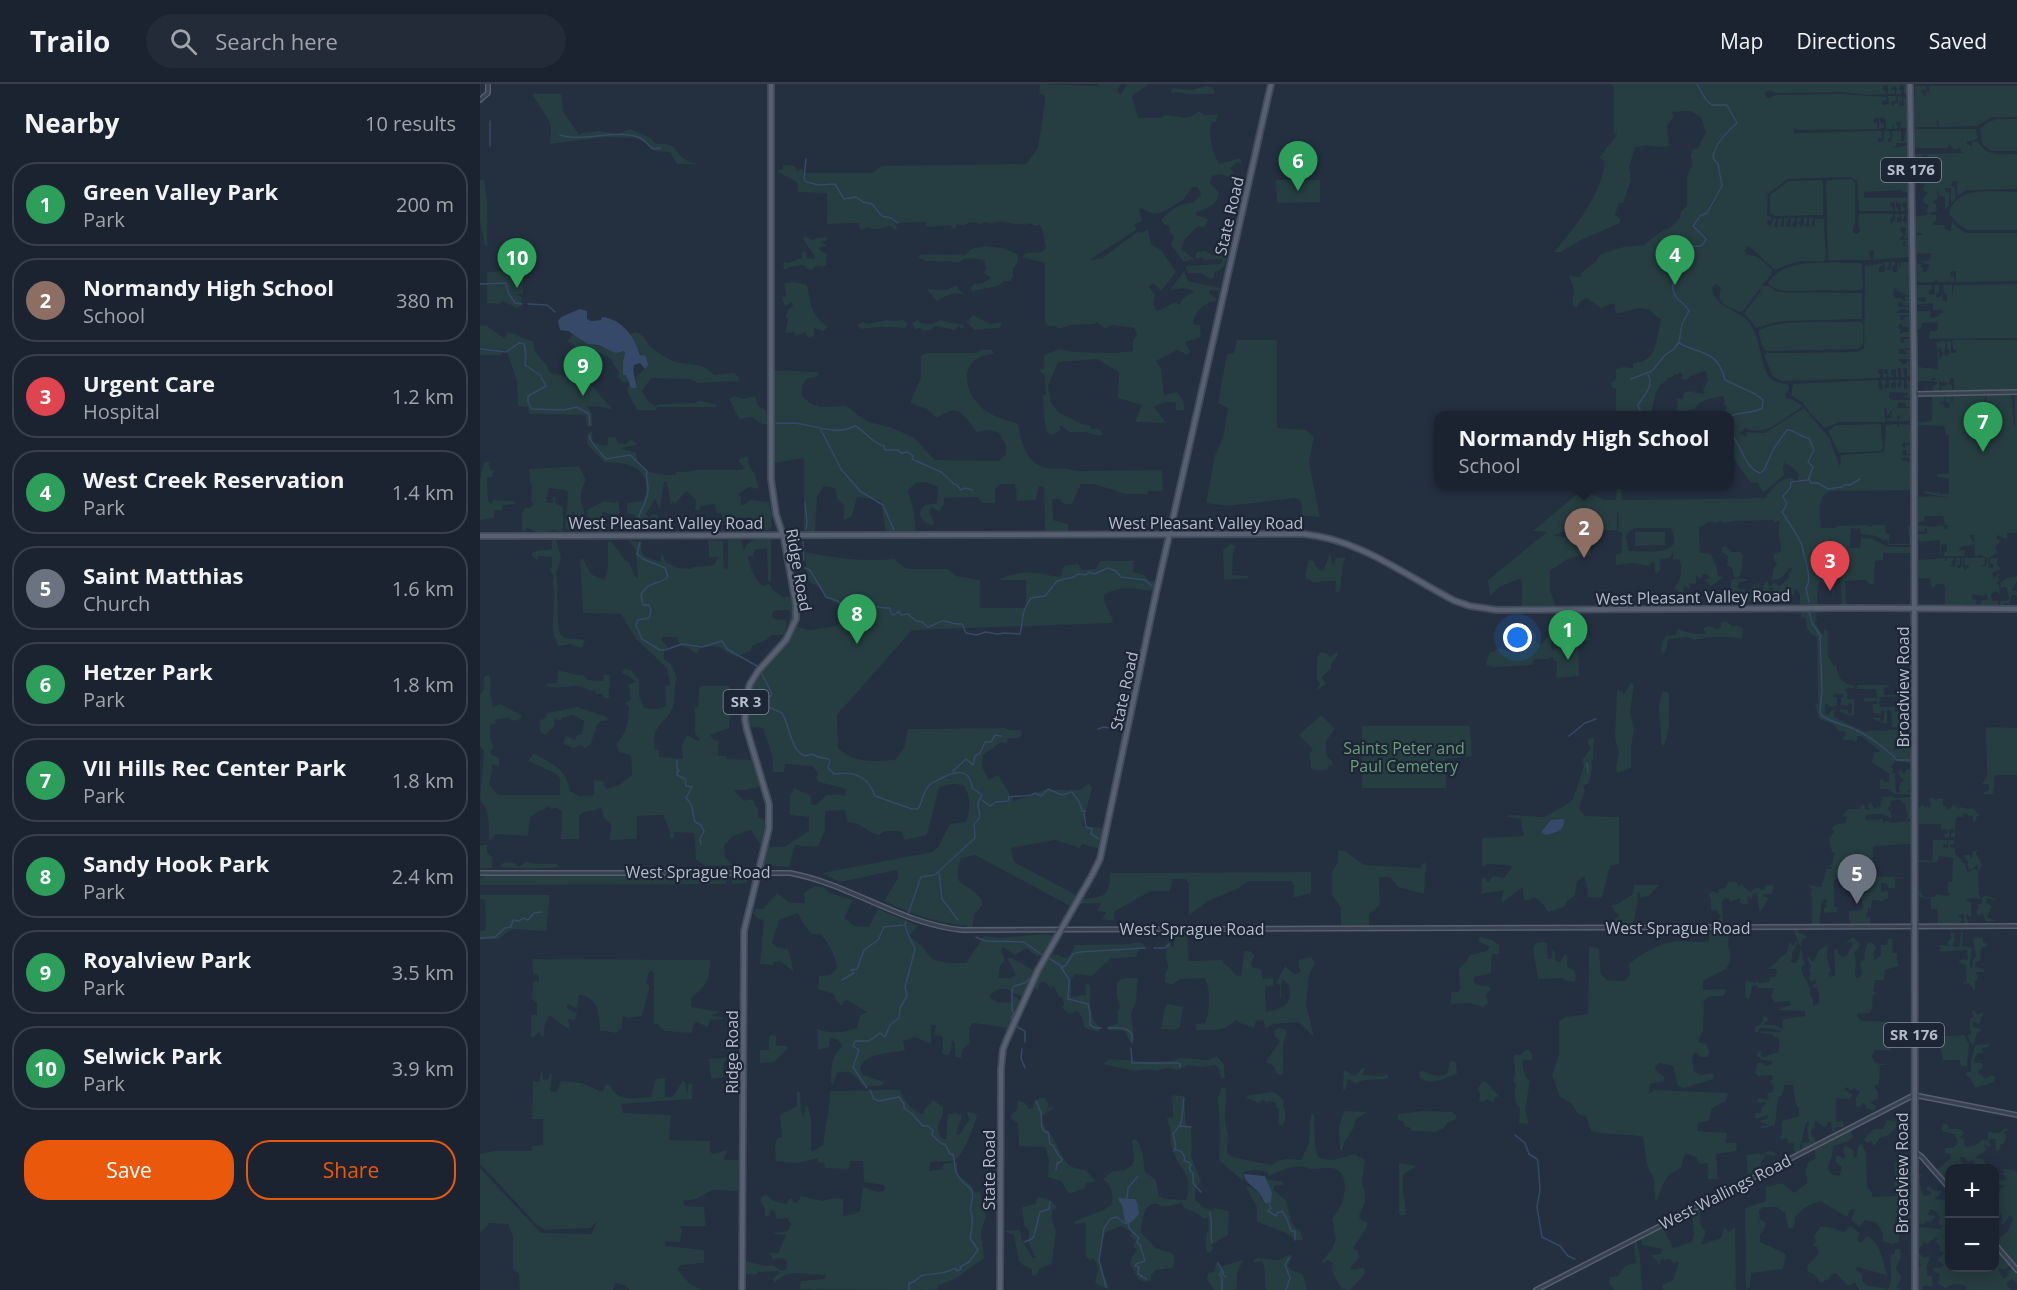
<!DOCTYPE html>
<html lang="en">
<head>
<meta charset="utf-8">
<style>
  :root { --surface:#1b2330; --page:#242b38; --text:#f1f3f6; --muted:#a0a4ab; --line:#39404c; --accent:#ea580c }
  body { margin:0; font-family:"Open Sans",sans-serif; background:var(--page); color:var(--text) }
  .controls { position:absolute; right:18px; bottom:18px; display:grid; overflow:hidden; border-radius:12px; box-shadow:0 3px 15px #0003 }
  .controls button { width:54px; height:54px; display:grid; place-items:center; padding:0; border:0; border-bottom:2px solid var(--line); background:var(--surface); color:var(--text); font:30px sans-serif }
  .you { position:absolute; left:1038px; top:554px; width:21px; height:21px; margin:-15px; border:4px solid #fff; border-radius:50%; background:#1a73e8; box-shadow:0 0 0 9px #1a73e833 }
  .badge { display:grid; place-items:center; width:39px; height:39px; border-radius:50%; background:var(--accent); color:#fff; font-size:20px; font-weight:700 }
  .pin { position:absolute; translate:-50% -50px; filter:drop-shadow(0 2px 3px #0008) }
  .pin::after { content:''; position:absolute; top:32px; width:21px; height:18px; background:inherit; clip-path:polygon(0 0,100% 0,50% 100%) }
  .popup { position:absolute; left:954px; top:327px; width:300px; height:78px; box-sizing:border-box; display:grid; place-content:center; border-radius:12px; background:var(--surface); filter:drop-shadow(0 2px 4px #0005); font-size:20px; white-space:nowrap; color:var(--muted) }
  .popup b { font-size:22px; color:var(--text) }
  .popup::after { content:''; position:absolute; left:50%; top:100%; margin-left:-12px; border:12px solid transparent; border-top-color:var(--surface) }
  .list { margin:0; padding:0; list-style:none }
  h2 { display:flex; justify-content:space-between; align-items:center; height:78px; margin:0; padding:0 24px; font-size:26px }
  h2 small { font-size:20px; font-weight:400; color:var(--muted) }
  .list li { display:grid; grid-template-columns:39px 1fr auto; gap:18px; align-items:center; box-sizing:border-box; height:84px; margin:0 12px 12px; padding:0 12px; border:2px solid var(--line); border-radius:24px }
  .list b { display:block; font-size:22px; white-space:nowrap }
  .list p { margin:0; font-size:20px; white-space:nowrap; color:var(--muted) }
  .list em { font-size:20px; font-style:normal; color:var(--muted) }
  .actions { display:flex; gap:12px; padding:18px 24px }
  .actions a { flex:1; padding:14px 0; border:2px solid var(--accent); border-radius:24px; text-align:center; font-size:21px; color:var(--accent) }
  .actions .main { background:var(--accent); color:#fff }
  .icon { flex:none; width:33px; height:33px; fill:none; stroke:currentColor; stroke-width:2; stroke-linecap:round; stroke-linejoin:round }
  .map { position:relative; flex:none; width:1537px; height:1206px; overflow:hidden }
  header { display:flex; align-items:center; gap:36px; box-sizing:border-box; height:84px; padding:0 30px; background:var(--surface); border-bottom:2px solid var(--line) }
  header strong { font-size:28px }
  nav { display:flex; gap:33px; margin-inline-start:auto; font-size:21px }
  .search { width:420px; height:54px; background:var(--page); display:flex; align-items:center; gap:15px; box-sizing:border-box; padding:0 21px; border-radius:33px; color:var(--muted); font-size:22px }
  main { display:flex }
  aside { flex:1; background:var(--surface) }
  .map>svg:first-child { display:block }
  .green { fill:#263d41; fill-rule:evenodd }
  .water { fill:#374968 }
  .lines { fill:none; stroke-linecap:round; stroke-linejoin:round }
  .stream { stroke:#374968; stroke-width:1.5 }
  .minor-casing { stroke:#565f6e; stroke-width:6 }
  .major-casing { stroke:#414a59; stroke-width:8 }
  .minor { stroke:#384150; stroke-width:3 }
  .major { stroke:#566070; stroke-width:4.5 }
  .labels { text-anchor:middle; stroke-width:4.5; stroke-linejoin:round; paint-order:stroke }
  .shield { fill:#1d2635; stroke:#878f9e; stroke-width:1.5 }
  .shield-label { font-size:15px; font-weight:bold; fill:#b4bccb }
  .street-label { font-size:16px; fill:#b4bccb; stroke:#1d2635 }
  .park-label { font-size:16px; fill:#6a9d78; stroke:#1d2635 }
</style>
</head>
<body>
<header>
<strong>Trailo</strong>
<div class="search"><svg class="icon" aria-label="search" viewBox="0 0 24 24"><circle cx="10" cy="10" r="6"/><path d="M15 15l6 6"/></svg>Search here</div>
<nav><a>Map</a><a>Directions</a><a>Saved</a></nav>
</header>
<main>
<aside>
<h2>Nearby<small>10 results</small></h2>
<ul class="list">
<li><span class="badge" style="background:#2e9e5b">1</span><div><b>Green Valley Park</b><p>Park</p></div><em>200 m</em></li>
<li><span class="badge" style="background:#8d6e63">2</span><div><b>Normandy High School</b><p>School</p></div><em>380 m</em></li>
<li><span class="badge" style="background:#e0444e">3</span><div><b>Urgent Care</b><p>Hospital</p></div><em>1.2 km</em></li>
<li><span class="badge" style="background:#2e9e5b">4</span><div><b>West Creek Reservation</b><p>Park</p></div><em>1.4 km</em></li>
<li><span class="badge" style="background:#6b7280">5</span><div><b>Saint Matthias</b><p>Church</p></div><em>1.6 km</em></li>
<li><span class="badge" style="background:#2e9e5b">6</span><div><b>Hetzer Park</b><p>Park</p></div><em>1.8 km</em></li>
<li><span class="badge" style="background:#2e9e5b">7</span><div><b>VII Hills Rec Center Park</b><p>Park</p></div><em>1.8 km</em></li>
<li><span class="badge" style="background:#2e9e5b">8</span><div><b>Sandy Hook Park</b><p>Park</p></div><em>2.4 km</em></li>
<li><span class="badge" style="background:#2e9e5b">9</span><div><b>Royalview Park</b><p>Park</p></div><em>3.5 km</em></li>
<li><span class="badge" style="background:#2e9e5b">10</span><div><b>Selwick Park</b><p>Park</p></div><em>3.9 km</em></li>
</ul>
<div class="actions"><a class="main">Save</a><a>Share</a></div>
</aside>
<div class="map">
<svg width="1537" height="1206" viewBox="0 0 1537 1206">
  <rect width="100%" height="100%" fill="#242f40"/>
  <path class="green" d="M 560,0 L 619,2 L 618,0 L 641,0 L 637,7 L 641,11 L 647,0 L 669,0 L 652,12 L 658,34 L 681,34 L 685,31 C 698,31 709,39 718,27 L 725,31 L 738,30 L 736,38 L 732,38 C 727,52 733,67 739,80 L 760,74 L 762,78 L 761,80 L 757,78 L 750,84 L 754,89 L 751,94 L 741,90 L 732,92 L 730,99 L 739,108 C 737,122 728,124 716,128 L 716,131 L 728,135 L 725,143 L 718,142 L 705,155 L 701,165 L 714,175 L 704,178 L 691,161 L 694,153 L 690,148 L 689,142 L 684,140 L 681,136 C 690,127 699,118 712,119 L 721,111 L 718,103 L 712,103 L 703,116 L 683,128 L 674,130 L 659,124 L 662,137 L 654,141 L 657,145 C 643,156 626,164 611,175 L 613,176 L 619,174 L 621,175 L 658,147 L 661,149 L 668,145 L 671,160 L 682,167 L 696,188 L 681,207 L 673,199 L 669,203 L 675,211 L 673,219 L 677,227 L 695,218 L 700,221 L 702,215 L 714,207 L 704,204 L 690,206 L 704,187 L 708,197 L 740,204 L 739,207 L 730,206 L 729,209 L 738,216 C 724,219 715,226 713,240 L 720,241 L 721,253 L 705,258 L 710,267 L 708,271 L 697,266 L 676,277 L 681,284 L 684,311 L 696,308 C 702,313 705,318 704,326 L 696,326 L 696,319 C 687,317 682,318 674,323 L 686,339 L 655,338 L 662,321 L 638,314 L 639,288 L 617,275 L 578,278 L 568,302 L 571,318 L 578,328 L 602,340 L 609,341 L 612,345 L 619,345 L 623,349 L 620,352 L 605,348 L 589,348 L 580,341 L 580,347 L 572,351 L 568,349 C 563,339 564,324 563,312 L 566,310 L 564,290 L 561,289 L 560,285 L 564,285 L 564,271 L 580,265 L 594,268 L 633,269 L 653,267 L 653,257 L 657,251 L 654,244 L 632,241 L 625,245 L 617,238 L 614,240 L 591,241 L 579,245 L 575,242 L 568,242 L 565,238 L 565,179 L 542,173 L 546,169 L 562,168 L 566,163 L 562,145 L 559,140 L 556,142 L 549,139 L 546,141 C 543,139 539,140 536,140 C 524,139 524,135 510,140 L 506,138 L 500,140 L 490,138 L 483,142 L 477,140 L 476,144 L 472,145 L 471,141 L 446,143 L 446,138 L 415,139 L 417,144 L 416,146 L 409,142 C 401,145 398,145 390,145 L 389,143 L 382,146 L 379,144 L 379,139 L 347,140 L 347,109 L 318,108 L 317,98 L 298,88 L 298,86 L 303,85 L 303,81 L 314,82 L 318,87 L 322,84 L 324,89 L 392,89 L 402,82 L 546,80 L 558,64 L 565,17 L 564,10 L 559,11 Z
    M 1131,0 L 1427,0 L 1426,10 L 1424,10 L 1424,3 L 1422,0 L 1419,3 L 1419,6 L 1422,6 L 1421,10 L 1416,10 L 1417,4 L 1414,2 L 1411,6 L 1415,6 L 1415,10 L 1408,10 L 1408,1 L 1403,2 L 1403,7 L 1406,7 L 1406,10 L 1388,11 L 1362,8 L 1296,9 L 1289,6 L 1285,9 L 1286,13 L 1289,14 L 1296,11 L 1362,10 L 1407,13 L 1407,16 L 1402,17 L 1403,21 L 1409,20 L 1408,12 L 1416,12 L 1417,16 L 1411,18 L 1412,22 L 1418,18 L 1418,12 L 1422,13 L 1422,17 L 1419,18 L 1420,22 L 1424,21 L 1423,13 L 1427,15 L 1426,26 L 1428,26 L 1428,31 L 1425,31 L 1428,32 L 1428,42 L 1426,44 L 1420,44 L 1421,40 L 1419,37 L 1416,39 L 1418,44 L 1414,45 L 1413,40 L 1412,45 L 1406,45 L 1406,35 L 1400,34 L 1400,38 L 1404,40 L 1404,44 L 1399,45 L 1399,34 L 1395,34 L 1393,38 L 1397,39 L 1397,45 L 1318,46 L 1314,44 L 1315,51 L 1317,49 L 1402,47 L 1402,54 L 1399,54 L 1398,58 L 1404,58 L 1404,47 L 1410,47 L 1411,54 L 1407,55 L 1409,58 L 1412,57 L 1412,47 L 1421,47 L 1421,57 L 1424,57 L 1425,47 L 1427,47 L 1427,59 L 1416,59 L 1416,62 L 1412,64 L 1429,61 L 1427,66 L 1429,67 L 1427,71 L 1429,79 L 1425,80 L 1424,77 L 1415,78 L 1418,79 L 1419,81 L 1429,82 L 1429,87 L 1423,87 L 1421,83 L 1415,84 L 1418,89 L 1429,89 L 1428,95 L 1421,96 L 1420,92 L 1418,92 L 1418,97 L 1426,97 L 1426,99 L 1429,100 L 1429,109 L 1420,107 L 1424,106 L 1384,108 L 1384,114 L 1426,114 L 1429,112 L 1428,126 L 1426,126 L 1427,119 L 1423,118 L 1422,122 L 1425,124 L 1424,127 L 1421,127 L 1421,120 L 1416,118 L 1416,123 L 1419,127 L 1415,127 L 1415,119 L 1410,118 L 1410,122 L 1413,123 L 1413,127 L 1379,127 L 1377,97 L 1371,93 L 1308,95 L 1288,110 L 1287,131 L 1292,134 L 1291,137 L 1288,136 L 1287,140 L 1290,142 L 1294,134 L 1297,135 L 1294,142 L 1298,144 L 1298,135 L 1303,134 L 1300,142 L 1304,143 L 1304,134 L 1309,134 L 1306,142 L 1311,143 L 1311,134 L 1315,134 L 1312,142 L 1317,143 L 1317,134 L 1321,134 L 1321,137 L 1318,138 L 1321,143 L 1324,141 L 1323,134 L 1328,134 L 1325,142 L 1329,143 L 1329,134 L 1334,134 L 1331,141 L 1335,143 L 1335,135 L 1343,134 L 1344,136 L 1346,175 L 1344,177 L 1321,177 L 1310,180 L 1295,186 L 1271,164 L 1268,163 L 1264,167 L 1268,171 C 1279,170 1285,179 1292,186 L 1292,190 L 1282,202 L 1289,202 L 1297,208 L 1382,209 L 1382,235 L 1308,237 L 1296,238 L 1276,244 L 1264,229 L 1281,207 L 1280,205 L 1263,227 L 1260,228 C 1248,221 1235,222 1241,204 L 1237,200 L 1232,203 C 1234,224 1256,224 1268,237 C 1282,253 1280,284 1291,295 C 1296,299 1304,299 1309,301 L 1309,306 L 1305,311 L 1306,314 L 1311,315 L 1323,322 C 1304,334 1286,354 1264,344 L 1263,347 L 1259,348 L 1266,353 L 1267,348 L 1285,349 L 1324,324 L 1350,355 L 1360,383 L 1361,371 L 1404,368 L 1406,341 L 1417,340 L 1419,344 L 1419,340 L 1431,341 L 1430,347 L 1432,347 L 1432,359 L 1423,359 L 1422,361 L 1424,364 L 1427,360 L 1432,361 L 1432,370 L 1426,370 L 1426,366 L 1423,366 L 1422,371 L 1431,371 L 1432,375 L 1429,376 L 1429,374 L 1425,373 L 1420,376 L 1434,378 L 1434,406 L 1351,407 C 1336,411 1340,432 1341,444 L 1355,444 L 1357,442 L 1387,441 L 1391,443 L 1392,441 L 1405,441 L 1406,450 L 1410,450 L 1409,460 L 1429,460 L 1430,458 L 1428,442 L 1431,442 L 1431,461 L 1409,461 L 1407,456 L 1405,455 L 1405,457 L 1396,452 L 1381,450 L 1380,444 L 1376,445 L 1371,444 L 1370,464 L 1380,464 L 1381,454 L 1393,455 L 1408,463 L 1431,463 L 1431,469 L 1403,469 L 1403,476 L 1395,477 L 1394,500 L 1389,500 L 1386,496 L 1365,497 L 1366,521 L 1362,521 L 1360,490 L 1355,490 L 1353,521 L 1352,488 L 1346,487 L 1345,501 L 1341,498 L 1338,500 L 1337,521 L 1320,521 L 1320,510 L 1317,506 L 1314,505 L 1314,512 L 1307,508 L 1305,511 L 1302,511 L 1301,508 L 1295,510 L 1292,503 L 1289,505 L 1291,507 L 1289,520 L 1286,521 L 1283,502 L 1286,498 L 1288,498 L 1289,502 L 1292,501 L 1293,498 L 1300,502 L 1310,493 L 1308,491 L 1312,485 L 1311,483 L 1301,494 L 1292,496 L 1294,483 L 1297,480 L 1294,476 L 1294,470 L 1301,467 C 1301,457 1296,448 1300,438 L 1298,437 L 1295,439 L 1293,436 L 1254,437 L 1244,439 L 1241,437 L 1235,439 L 1230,437 L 1221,443 L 1219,442 L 1220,468 L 1218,468 L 1231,470 L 1237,485 L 1238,492 L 1244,493 L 1231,502 L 1224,496 L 1230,494 L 1227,490 L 1223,490 L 1221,495 L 1216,492 L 1216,500 L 1208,499 L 1211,503 L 1210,505 L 1204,502 L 1203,511 L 1194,504 C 1201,495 1203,486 1199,475 L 1193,476 L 1193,468 L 1190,474 L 1180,475 L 1180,486 L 1177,489 L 1175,488 L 1174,478 L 1172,478 L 1169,482 L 1153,479 L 1136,481 L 1136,470 L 1142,469 L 1142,448 L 1138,448 L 1139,432 L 1137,426 L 1137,446 L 1085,447 L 1073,452 L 1095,453 L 1095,450 L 1120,450 L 1111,456 L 1111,472 C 1103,473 1094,471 1086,476 C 1080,479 1077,484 1070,486 L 1070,507 L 1075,519 L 1074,523 L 1042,524 L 1042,498 L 1040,495 L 1019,503 L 1010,512 L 1008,496 L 1067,448 L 1053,447 L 1103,405 L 1124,416 L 1136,416 L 1137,403 L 1141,403 L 1142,416 L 1287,414 L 1287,411 C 1294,403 1301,393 1313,394 L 1315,397 L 1310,398 L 1309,404 L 1303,411 L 1304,414 L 1311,399 L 1320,398 L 1317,394 L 1319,391 L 1310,381 L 1306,380 L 1306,376 L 1303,384 L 1304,391 L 1283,409 L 1278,399 L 1270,398 L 1268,395 L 1250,369 L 1250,350 L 1253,349 L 1250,347 L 1250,332 L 1243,331 L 1247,323 L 1243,320 L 1245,317 L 1243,312 C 1232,315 1221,314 1215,325 L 1209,326 L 1206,330 L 1196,326 L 1198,319 L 1196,314 L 1202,315 L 1205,308 L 1212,307 L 1216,309 L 1225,310 L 1223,306 L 1228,296 L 1226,287 L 1212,291 L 1207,296 L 1202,295 L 1202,289 L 1199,289 L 1197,291 L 1195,290 L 1192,293 L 1189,293 L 1185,298 L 1179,302 L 1179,304 L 1176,308 L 1171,331 L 1136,331 L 1136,304 L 1133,304 L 1131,300 L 1136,295 L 1136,285 L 1143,283 L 1153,284 L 1153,279 C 1179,278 1176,253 1181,235 L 1174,231 L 1170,226 L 1159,224 L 1136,230 L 1134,219 L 1121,224 L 1107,214 L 1101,217 L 1096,224 L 1092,219 L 1094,205 L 1089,192 L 1100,193 L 1102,188 L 1115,178 L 1121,170 L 1143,163 L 1164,161 L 1183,146 L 1190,144 L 1200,134 L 1201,127 L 1207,122 C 1207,113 1207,104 1207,95 C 1208,84 1216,84 1210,71 L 1213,65 L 1218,64 L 1226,48 L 1221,33 L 1210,27 L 1192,28 L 1194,32 L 1187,42 L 1189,62 C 1175,65 1169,58 1155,64 L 1149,83 L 1151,97 L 1143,119 L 1139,119 L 1135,131 L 1140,135 L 1140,139 L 1101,156 L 1081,168 L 1074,168 C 1096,142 1121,111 1125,77 L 1119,74 L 1136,52 L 1137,47 L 1134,51 L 1134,3 ZM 1155,444 L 1191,444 C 1192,448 1195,453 1194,458 C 1191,471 1160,467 1149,467 L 1146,453 L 1148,448 Z
    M 726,2 L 733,4 L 735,7 L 734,10 L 707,10 L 696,8 L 692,10 L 691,7 L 693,4 L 712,6 Z
    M 1435,2 L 1446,2 L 1446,6 L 1441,6 L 1445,13 L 1446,7 L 1449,8 L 1449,2 L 1537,2 L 1537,33 L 1512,33 L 1497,42 L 1459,43 L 1458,36 L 1456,37 L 1458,43 L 1434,43 Z
    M 52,10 L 81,10 L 83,27 L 99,51 L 101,49 L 120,47 L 138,50 L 150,45 L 171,54 L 176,60 C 200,59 192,67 206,76 C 210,79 216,79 219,80 L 197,80 L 190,68 L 175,67 L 161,56 L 154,54 L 125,53 L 70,60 L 71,41 L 69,37 Z
    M 1537,35 L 1537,67 L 1511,67 L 1502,60 L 1500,45 C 1510,33 1522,35 1537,35 Z
    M 1436,45 L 1496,45 L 1498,55 L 1487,58 L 1487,60 L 1492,62 L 1492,58 L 1498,57 C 1506,73 1521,70 1537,70 L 1537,105 L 1487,106 L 1477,112 L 1477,97 L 1473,97 L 1471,102 L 1475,103 L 1476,114 L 1471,120 L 1471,104 L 1465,104 L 1465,107 L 1469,109 L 1469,122 L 1465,125 L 1465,113 L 1459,112 L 1458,105 L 1457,104 L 1458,115 L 1453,117 L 1453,119 L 1456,120 L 1457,127 L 1450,129 L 1451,131 L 1456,131 L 1456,137 L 1453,137 L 1453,141 L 1465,141 L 1464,144 L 1469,147 L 1471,146 L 1472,138 L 1478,144 L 1486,149 L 1537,149 L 1537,197 L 1476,198 L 1476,187 L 1470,188 L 1470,191 L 1474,193 L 1474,198 L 1469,198 L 1468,195 L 1468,198 L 1457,198 L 1456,194 L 1455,198 L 1436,198 L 1435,190 L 1443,189 L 1435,189 L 1437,182 L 1435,175 L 1440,175 L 1437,176 L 1438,180 L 1443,180 L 1440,182 L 1443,184 L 1443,188 L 1446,188 L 1450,181 L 1443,179 L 1443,177 L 1450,176 L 1451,169 L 1435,170 L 1435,151 L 1442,151 L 1442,149 L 1435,149 L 1435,134 L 1437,134 L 1435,132 L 1447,131 L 1449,129 L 1447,128 L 1448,121 L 1443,118 L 1444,113 L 1448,109 L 1443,106 L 1444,100 L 1434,99 L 1434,81 L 1453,80 L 1443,77 L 1441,80 L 1434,80 L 1434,75 L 1448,76 L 1449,73 L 1447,71 L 1442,71 L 1441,74 L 1438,72 L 1434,74 L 1434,70 L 1483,69 L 1481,68 L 1480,64 L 1474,66 L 1469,60 L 1468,64 L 1434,64 L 1434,46 Z
    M 4,95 L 7,117 L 7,162 L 5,162 L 0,137 L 0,96 Z
    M 1372,95 L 1375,99 L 1375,140 L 1373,144 L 1373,148 L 1377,150 L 1380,147 L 1378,140 L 1379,130 L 1413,130 L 1413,133 L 1410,135 L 1410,139 L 1412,139 L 1413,137 L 1415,137 L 1415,130 L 1419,130 L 1420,132 L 1417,134 L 1417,139 L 1422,137 L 1421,130 L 1425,130 L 1423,137 L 1427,138 L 1426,130 L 1428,130 L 1430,154 L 1424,155 L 1426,144 L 1420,143 L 1421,148 L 1424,150 L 1419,156 L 1430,156 L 1429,162 L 1425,161 L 1426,157 L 1423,157 L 1423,161 L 1420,161 L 1430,163 L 1429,173 L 1393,176 L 1394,168 L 1392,166 L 1389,168 L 1391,176 L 1348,176 L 1346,98 L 1348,96 Z
    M 796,96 L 840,96 L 840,118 L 797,119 Z
    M 1341,96 L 1343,98 L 1343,131 L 1295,132 L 1290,129 L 1290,111 L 1308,97 Z
    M 1537,108 L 1537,146 L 1487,146 L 1479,141 L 1469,130 C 1475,100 1515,108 1537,108 Z
    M 325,153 L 333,156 L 337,154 L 347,153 L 347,157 L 343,157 L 342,159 L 346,160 L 346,162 L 339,164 L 341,167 L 348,170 L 346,174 L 347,181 L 343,183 L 337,182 L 331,186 L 327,185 L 323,181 L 309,183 L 305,186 L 303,183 L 304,178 L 308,179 L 322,174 L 322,167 L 326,168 L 327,174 L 333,175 L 335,173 L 323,155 Z
    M 504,162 L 522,164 L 537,170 C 539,176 538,180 533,184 L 533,193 L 530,197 L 524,197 L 518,202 L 492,207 L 491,204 L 494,200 L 503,199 L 511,194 L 504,189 L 506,184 L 504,176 L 491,174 L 484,175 L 479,178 L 446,177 L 439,174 L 439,171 C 454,169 467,172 482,170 L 484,172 L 491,165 Z
    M 726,167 C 733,172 736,172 744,172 L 746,167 L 748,168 C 747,177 745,186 734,188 L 734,194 L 730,195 L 721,189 L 708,189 L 705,182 L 741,180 L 742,175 L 725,176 L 721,173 L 717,175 L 715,173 L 717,168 Z
    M 35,170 L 35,186 L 38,191 L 43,192 L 43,210 L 35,210 L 41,213 L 41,222 L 37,224 L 23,217 L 19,220 L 7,219 L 7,188 L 28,187 L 32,173 Z
    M 1404,178 L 1409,178 L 1409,182 L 1406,185 L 1411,186 L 1411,178 L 1415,178 L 1415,181 L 1412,183 L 1413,188 L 1418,187 L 1418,178 L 1419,178 L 1420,184 L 1421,184 L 1421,178 L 1428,178 L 1430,180 L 1430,195 L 1425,196 L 1430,197 L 1430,211 L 1420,211 L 1426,209 L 1421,209 L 1419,207 L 1417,209 L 1416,204 L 1414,205 L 1413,211 L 1415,214 L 1422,214 L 1422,217 L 1425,217 L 1425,212 L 1430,213 L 1431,221 L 1423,222 L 1422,218 L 1419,218 L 1418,221 L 1419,223 L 1431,223 L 1431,227 L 1421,225 L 1416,229 L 1431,229 L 1430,231 L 1420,231 L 1420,236 L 1423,236 L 1425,232 L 1431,233 L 1431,243 L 1423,243 L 1421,239 L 1418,242 L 1419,245 L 1424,245 L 1420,246 L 1420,251 L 1423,248 L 1431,248 L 1431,253 L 1420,253 L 1421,259 L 1424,258 L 1424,255 L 1431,255 L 1431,264 L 1419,265 L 1419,270 L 1427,270 L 1427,268 L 1423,266 L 1431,266 L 1431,275 L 1418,275 L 1423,280 L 1426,280 L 1427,276 L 1431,277 L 1431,290 L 1429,293 L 1427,292 L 1427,284 L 1423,285 L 1425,293 L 1421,293 L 1421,284 L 1417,284 L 1419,293 L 1416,293 L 1416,286 L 1413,285 L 1411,287 L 1411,290 L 1414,293 L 1409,293 L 1407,285 L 1404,285 L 1404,289 L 1407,290 L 1407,293 L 1403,294 L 1403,285 L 1398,285 L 1398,289 L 1400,290 L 1400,294 L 1303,297 L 1293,293 L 1284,272 L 1287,269 L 1377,268 L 1384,264 L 1385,182 L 1403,179 L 1403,181 L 1399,184 L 1399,188 L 1405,188 Z
    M 1380,179 L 1382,181 L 1383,204 L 1380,206 L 1304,207 L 1292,203 L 1288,199 C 1303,172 1354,179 1380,179 Z
    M 315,198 L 327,201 C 331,221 331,231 348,243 L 344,247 L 334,244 L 334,252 L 328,254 L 325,248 L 316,252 L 314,248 L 305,249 L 308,235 L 305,233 L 308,226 L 313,222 L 311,218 L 305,223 L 302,213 L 306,212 L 304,199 Z
    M 1537,200 L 1537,254 L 1449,255 L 1450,247 L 1457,247 L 1458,245 L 1457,238 L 1442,239 L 1441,245 L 1435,245 L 1436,227 L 1450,227 L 1451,234 L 1459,232 L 1460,229 L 1463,229 L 1463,226 L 1467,226 L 1453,226 L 1453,219 L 1435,221 L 1436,216 L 1445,218 L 1446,213 L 1435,214 L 1435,205 L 1437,204 L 1435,203 L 1437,201 L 1452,201 L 1452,205 L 1449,207 L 1449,211 L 1455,210 L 1454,201 L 1459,201 L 1459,208 L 1456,210 L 1456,214 L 1462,212 L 1462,201 L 1463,216 L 1467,218 L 1467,210 L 1464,209 L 1463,201 L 1472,201 L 1472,211 L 1474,201 Z
    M 476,201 L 479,206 L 485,210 L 483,211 C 473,206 465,213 457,217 L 448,207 L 448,205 L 467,206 Z
    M 493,231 L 510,240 L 521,238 L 521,241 L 519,244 L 494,246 L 487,238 Z
    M 422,235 L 428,240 L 425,244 C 411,242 395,243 381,245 L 377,241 L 382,238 L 389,240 L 405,236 L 419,237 Z
    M 438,236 L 440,239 L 451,240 L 461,236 C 469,241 479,237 485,243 L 481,245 L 480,241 L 475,246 L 456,242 L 453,243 L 451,246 L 444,246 L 439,244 L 436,246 L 432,239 Z
    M 1381,238 L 1383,241 L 1383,261 L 1378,265 L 1286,267 C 1282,264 1278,251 1279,246 C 1305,234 1352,239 1381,238 Z
    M 0,242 L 7,242 L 24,254 L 28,248 C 37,250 45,256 53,257 L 55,267 L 67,282 L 70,289 L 107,296 L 133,326 L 121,323 L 107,322 L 112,330 L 112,342 L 107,342 L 105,331 L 49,330 L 48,323 L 38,322 L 37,297 L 27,268 L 24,266 L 21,271 L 0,271 Z
    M 155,248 C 164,250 165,257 171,263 C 176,267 181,271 187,274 C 204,284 220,275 234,291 L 254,289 L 258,292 L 259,297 L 218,299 L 210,295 L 171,294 L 162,307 L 168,317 L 176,322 L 180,320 L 215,319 L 220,317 L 236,320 L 236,323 L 177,323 L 176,326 L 157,326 L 148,309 L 148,302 L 150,301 L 151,304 L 157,304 L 156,293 L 168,281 C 160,271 157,261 150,250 Z
    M 93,250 C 109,262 125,265 144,267 L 145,270 L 143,277 L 148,297 L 144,299 L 137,293 L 139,289 L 131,275 L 107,262 L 102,266 L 95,265 L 94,261 L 87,257 Z
    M 757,256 L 797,256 L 797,344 L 826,346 L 834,353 L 829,378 L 840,433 L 822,432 L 821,417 L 816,414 L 748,422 L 726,419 L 735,371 L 743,354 L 748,324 L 738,319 L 747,270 L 754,269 Z
    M 1463,256 L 1466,259 L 1464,270 L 1467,273 L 1470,267 L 1467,264 L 1467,257 L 1471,257 L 1471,269 L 1476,269 L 1476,266 L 1473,266 L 1472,256 L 1537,256 L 1537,307 L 1474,308 L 1474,295 L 1471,294 L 1468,300 L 1472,301 L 1473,308 L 1462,309 L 1461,302 L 1467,301 L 1467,298 L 1460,298 L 1459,295 L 1460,308 L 1452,308 L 1453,302 L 1457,300 L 1457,298 L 1453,298 L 1453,296 L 1456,296 L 1454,293 L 1451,297 L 1438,297 L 1437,300 L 1437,283 L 1458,285 L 1457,268 L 1459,268 L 1460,275 L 1463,270 L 1460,263 L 1458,267 L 1456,259 Z
    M 501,266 L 512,266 L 514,270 C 482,272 480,300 499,321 C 509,332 524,335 538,340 C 541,356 545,377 563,383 C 571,386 583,382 596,387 L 682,386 L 683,407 L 668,407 L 668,410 L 645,410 L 614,400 L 601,400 L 592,420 L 584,420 L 579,415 L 572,415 L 573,436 L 588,440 L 588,449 L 565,449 L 564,402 L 559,402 L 556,416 L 537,417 L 535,400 L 521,400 L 515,405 L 515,419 L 502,419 L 497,413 L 464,414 L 464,420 L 459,428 L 452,423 L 449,427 L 454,439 L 452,442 C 442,438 435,429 445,421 L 457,419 L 458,403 L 445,398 L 435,399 L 428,407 L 434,427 L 436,450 L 406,450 L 401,416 L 377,413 L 372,432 L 364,436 L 364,421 L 357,414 L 355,404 L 344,402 L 337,413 L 335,449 L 324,449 L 324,374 L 292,379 L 292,286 L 338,288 L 339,292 L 326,295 L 322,303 L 322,312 L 330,319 L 341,323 L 366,322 L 386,337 L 412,344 L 433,353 L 455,376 L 519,377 L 526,370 L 526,361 L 519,349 L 510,346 L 497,348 C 483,332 481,317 457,334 L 447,325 L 430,319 L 441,293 L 441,272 L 447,269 L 496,269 Z
    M 1426,295 L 1431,298 L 1430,314 L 1421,313 L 1427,311 L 1428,309 L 1409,308 L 1409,314 L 1413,316 L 1431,316 L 1431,323 L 1426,323 L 1426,320 L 1418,318 L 1417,324 L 1430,324 L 1431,335 L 1429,337 L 1419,338 L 1420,331 L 1417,332 L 1418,337 L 1407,337 L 1407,334 L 1411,334 L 1412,327 L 1410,327 L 1410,330 L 1407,331 L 1407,325 L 1404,324 L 1406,338 L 1359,338 L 1345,344 L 1331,330 L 1322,318 L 1311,311 L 1313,300 L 1399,296 L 1398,303 L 1401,306 L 1403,304 L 1401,296 L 1407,296 L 1404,304 L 1409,304 L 1409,296 L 1413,296 L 1414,298 L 1411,300 L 1411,304 L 1416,303 L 1415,296 L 1420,296 L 1417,302 L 1420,304 L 1422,296 L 1424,296 L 1424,305 L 1428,304 Z
    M 1505,310 L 1504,319 L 1508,326 L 1511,317 L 1507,317 L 1506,310 L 1531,310 L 1534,342 L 1535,342 L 1535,311 L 1537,310 L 1537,449 L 1527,449 L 1527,455 L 1517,451 L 1517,455 L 1521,457 L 1516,462 L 1517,472 L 1515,469 L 1513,472 L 1508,474 L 1509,483 L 1512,484 L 1514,481 L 1510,479 L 1510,474 L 1518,474 L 1517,481 L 1521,485 L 1512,489 L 1514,495 L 1517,490 L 1521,491 L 1518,493 L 1520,497 L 1517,498 L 1517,500 L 1519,501 L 1520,511 L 1516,507 L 1511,510 L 1512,517 L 1518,517 L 1518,523 L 1511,523 L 1511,519 L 1510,523 L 1501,523 L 1501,517 L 1508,515 L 1506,509 L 1504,512 L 1492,510 L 1492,515 L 1496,516 L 1496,523 L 1488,523 L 1487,518 L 1487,523 L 1465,523 L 1463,519 L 1465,518 L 1465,503 L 1463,500 L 1457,500 L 1452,505 L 1450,494 L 1438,494 L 1438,476 L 1465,474 L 1466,478 L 1467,474 L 1474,474 L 1472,479 L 1474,480 L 1469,482 L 1475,483 L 1476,474 L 1480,474 L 1480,480 L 1477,483 L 1480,484 L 1482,481 L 1481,474 L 1484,474 L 1483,483 L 1485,486 L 1489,483 L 1488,481 L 1485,481 L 1485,474 L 1505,474 L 1505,480 L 1501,482 L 1506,483 L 1507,474 L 1501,471 L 1499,472 L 1498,470 L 1497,472 L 1495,472 L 1494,451 L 1489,451 L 1494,459 L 1491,462 L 1483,462 L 1480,464 L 1479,467 L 1485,466 L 1484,472 L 1464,472 L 1464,469 L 1467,466 L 1466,460 L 1461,461 L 1461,472 L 1460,471 L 1460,456 L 1440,458 L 1437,454 L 1437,450 L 1446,450 L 1447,449 L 1447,444 L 1445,444 L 1444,448 L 1440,447 L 1437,448 L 1438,441 L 1453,443 L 1463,441 L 1465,446 L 1467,445 L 1468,441 L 1465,441 L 1463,432 L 1445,432 L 1444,437 L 1438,439 L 1437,413 L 1453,412 L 1469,414 L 1443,409 L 1444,407 L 1457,409 L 1458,407 L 1460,410 L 1469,410 L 1469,394 L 1457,393 L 1457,390 L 1469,390 L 1469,351 L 1466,351 L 1464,342 L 1437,341 L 1437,339 L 1452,337 L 1452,311 L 1464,311 L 1465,317 L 1460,318 L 1460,320 L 1463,319 L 1465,324 L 1470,323 L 1470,319 L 1466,318 L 1466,311 L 1471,311 L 1472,321 L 1473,311 Z
    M 254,312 L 262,315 L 275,312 L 278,322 L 286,326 L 288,340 L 282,340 C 267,330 275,333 259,335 L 249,315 Z
    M 1401,340 L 1403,365 L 1401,367 L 1359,369 L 1348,347 L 1356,341 Z
    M 112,348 L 113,358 L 124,362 L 128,361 L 128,353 L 135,353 L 139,360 L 146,360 L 151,355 L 158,360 L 156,361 L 141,364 L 156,369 C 157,390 179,391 195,391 L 196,388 L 207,388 L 214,386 L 262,386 L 265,384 L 259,378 L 259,375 L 268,372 L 269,382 L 275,390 L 279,405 L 269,403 L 258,410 L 261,413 L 261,421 L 264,421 L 270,416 L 289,418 L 292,433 L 291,444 L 288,446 L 276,446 L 266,433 L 261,439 L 254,440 L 253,447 L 251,447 L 249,438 L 247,437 L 248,445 L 246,445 L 241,429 L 237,429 L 234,420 L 221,422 L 219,427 L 215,426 L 216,416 L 206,407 L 195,420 L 193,417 L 191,421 L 187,398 L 184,398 L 180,426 L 175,415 L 166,430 L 169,434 L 174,429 L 178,432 L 178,448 C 164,448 160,444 154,431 L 147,429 L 147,419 L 163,417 C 165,412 166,408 166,403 C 166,380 142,379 124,378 L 107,360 L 108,349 Z
    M 4,378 L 9,378 L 10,386 L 14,386 L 12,393 L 8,393 L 7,395 L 8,417 L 11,420 L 14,416 L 33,417 L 36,420 L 22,421 L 22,426 L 14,426 L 14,434 L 0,436 L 0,396 Z
    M 99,382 L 106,396 C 103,403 100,408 101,416 C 102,422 105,425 104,432 C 103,438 99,440 100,447 L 98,448 L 94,429 L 92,427 L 92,445 L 89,446 L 85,445 L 88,409 L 86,406 L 69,404 L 66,418 L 73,419 L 73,412 L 75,413 L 76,420 L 83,423 L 83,446 L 82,448 L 74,446 L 68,448 L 57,448 L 47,444 L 44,448 L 42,446 L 42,430 L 45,424 L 50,424 L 53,421 L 51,416 L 52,401 L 50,400 L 49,385 Z
    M 138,416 L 140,429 L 138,431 L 122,428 L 126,441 L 123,448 L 117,448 L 117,442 L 114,438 L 109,439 L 108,447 L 103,446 L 103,441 L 108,433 L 107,426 L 124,417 L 136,419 Z
    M 1155,448 L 1185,448 L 1185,461 L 1155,462 Z
    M 288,454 L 291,456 L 291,497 L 288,497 L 287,464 L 274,466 L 273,472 L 268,472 C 269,482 275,496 283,502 L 290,500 L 292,505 L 304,514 L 307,512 L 311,514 L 314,531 L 311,541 L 309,540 L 310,529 L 309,526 L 295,526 L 292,529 L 293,535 L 305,536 L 307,540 L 304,551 L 291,551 L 286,556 L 273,561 L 270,567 L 256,573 C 236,564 246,560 220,564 L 216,570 L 208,564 L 200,562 L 197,553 L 182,553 L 182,557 L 188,563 L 184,568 L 184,575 L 191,580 L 197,594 C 193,604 196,613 193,623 C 189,634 181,637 176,647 C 173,652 175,660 175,666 L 179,666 L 179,673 L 203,675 L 202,661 L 207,651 L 218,657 L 220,656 L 215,649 L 215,626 L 214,624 L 218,623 L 219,605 L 220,602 L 249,602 L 250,605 L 244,610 L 245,624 L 242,625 L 242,629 L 250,631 L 249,644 L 230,651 L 233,655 L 239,657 L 238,672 L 246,672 L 247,675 L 271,676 L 276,685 L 280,703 L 265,706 L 254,706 L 264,717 L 269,715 L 275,717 L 274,720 L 278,725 L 278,733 L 287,737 L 286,748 L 282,763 L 271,746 L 253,752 L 244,761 L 245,773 L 252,781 L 226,782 L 216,776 L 214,749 L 194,748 L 194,754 L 190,754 L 190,748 L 183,731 L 157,732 L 157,755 L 130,756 L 131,740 L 124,734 L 121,723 C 114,729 105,724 99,732 L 99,755 L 81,755 L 82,727 L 76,724 L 71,725 L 69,723 L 59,727 L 50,733 L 48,752 L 16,750 L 9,758 C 9,745 10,725 0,716 L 4,667 L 0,662 L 0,611 L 4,605 L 4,593 L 7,591 L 9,592 L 11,597 L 10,607 L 13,623 L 20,620 L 41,631 L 41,635 L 34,637 L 28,634 L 17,635 L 15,636 L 16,640 L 11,640 C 8,648 10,656 14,663 L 10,668 L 12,671 L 19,674 L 19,683 L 12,680 L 12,688 L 9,700 L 18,711 L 80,711 L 80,695 L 77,690 L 48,677 L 54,669 C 72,680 86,684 90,707 L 99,712 L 114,711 L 114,696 L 123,697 L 126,705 L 139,701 L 152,691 L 151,671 L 139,668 L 136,660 C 147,649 148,638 149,623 L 145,619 L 151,616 L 150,604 L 147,601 L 156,598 L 149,592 L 143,590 L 142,588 L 144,585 L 151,586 L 159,596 L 159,612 L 164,624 L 177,625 L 185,623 L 186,620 L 185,602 L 190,601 L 187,584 L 156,555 L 141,530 L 103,529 L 100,475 L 103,475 L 111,490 L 124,496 C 130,484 127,471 128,458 L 131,457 L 145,476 L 149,478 L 155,492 L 158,494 L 156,467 L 149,456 L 162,459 L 161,466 L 164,472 L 181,478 L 181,471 L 183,471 L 186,478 L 198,484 L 212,485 L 213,483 L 234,481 L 238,473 L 229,473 L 228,456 L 243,457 L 244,485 L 248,484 L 248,456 L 261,456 L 264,466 C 269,454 276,455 288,454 Z
    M 72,456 L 76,456 L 81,473 C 81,475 77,487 76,488 C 79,500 76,547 81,551 C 87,557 97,554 105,556 L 103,562 L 101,564 L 89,560 L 78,563 L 76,555 L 74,553 C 71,539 74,527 74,512 C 75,505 71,500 74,492 L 69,485 L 72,483 L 72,473 L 58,472 L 57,476 L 52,472 L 52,469 C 57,465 65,467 72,465 Z
    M 751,460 L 756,462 L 753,470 L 752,491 L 768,492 L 769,494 L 744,496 L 743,466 Z
    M 1246,462 L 1251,468 L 1260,468 L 1263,471 L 1262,485 L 1259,493 L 1254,493 L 1252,484 L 1247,481 L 1248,472 L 1242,468 L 1242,463 Z
    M 325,468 C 355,474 383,478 414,475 L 427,485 L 468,485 L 476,492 L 500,496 L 500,524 L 546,524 L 546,496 L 518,496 C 531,490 542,487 557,489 C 566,490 572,493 581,492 L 584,482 L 598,480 L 602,486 L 616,485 L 620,477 L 654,477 L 653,488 L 664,491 L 669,497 L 675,497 L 673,507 C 656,505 639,501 624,511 C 623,522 632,528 633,539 L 432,546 L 357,631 L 358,664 C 375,680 393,677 415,676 L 424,664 L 428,645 L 525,644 L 528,646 L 541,646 L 542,652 L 538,654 L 528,654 L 527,660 L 521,658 L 503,671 L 502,683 L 509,696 L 518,691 L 534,717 L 564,706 L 600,706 L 609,699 L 612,704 L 602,742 L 625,744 L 620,765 L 602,760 L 600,764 L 575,756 L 531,764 L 534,778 L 598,812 L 592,823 L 495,771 L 481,774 C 471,806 485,795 502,816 L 502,821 L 494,831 L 492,845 L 488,845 L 487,842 C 454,838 434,831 404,817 L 418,794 L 417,786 L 360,798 L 342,789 L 452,768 L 458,763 L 470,740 L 486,738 C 491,726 491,712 483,701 L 473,700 L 459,703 L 447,751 L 425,756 L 421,747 L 405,747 L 399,751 C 385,748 384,739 367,738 L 365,726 L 345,727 L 345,746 L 338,763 L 315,761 L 309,783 L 283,781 L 287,762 L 304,763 L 329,747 L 329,733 L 310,731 L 310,712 L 314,704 L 331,712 L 331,720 L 336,721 L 346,711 L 357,710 L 365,712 L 366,705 L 339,698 L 336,694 L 338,689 L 332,682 L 305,680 L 304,688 L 293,688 L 292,671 L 283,644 L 268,643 C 264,590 292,582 315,542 L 329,546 L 357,542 L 363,532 L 360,521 L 346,514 L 340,504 L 327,496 Z
    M 850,470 L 853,482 L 856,474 L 865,473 L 866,475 L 863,479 L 860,507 L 858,509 L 855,507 L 856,497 L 833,498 L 825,494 L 828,477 L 829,476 L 834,477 L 836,483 L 841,487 L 844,485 Z
    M 1537,492 L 1537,497 L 1532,505 L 1532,507 L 1537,507 L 1537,511 L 1532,511 L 1529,521 L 1525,519 L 1522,522 L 1519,520 L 1521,517 L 1527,517 L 1529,514 L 1526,503 L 1521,504 L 1520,499 L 1527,494 Z
    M 1256,494 L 1266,495 L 1266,497 L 1260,498 L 1257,503 L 1261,506 L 1265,504 L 1265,509 L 1273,503 L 1274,500 L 1276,501 L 1275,503 L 1278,504 L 1277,499 L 1279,499 L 1279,509 L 1272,510 L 1271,517 L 1264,522 L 1262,521 L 1266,518 L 1267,514 L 1263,511 L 1264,517 L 1257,520 L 1261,514 L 1255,515 L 1251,509 L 1247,508 L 1247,505 L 1251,504 L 1251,496 Z
    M 1336,527 L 1337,537 L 1335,538 L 1341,549 L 1344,551 L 1344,545 L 1348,547 L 1348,572 L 1354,582 L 1356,581 C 1358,593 1360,598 1374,602 L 1374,604 L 1365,605 L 1365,606 L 1367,607 L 1367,615 L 1374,615 L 1374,631 L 1372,632 L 1360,628 L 1360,625 L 1368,626 L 1368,629 L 1371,630 L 1372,620 L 1369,619 L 1368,622 L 1361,621 L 1361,613 L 1364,613 L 1363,610 L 1353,610 L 1353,613 L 1357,613 L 1357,622 L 1349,623 L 1348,620 L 1345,620 L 1345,631 L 1350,630 L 1350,627 L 1357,625 L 1354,628 L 1354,633 L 1383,647 L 1420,646 L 1420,652 L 1424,653 L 1420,653 L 1419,658 L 1415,658 L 1414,666 L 1431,663 L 1431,678 L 1430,679 L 1416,677 L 1418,675 L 1413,671 L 1416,676 L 1411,683 L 1413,685 L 1412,689 L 1415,689 L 1416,709 L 1422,708 L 1419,707 C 1418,700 1422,699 1424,695 L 1420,693 L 1418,687 L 1422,686 L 1422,689 L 1425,689 L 1426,686 L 1432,685 L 1432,706 L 1426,707 L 1431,708 L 1431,710 L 1415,710 C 1410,708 1408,702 1401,706 C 1400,702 1398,698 1402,694 L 1405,699 L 1406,697 L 1409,698 L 1409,691 L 1410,690 C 1404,686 1398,683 1392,678 L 1394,669 L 1400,667 L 1381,652 L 1377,652 L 1377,656 L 1375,658 L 1373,656 L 1364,656 L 1362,654 L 1365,652 L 1366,648 L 1359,647 L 1353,640 L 1339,635 L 1335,620 L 1338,620 L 1337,552 C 1328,551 1326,543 1326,534 L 1321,533 L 1321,528 Z
    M 1246,537 L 1253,543 L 1256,541 L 1263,544 L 1262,555 C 1246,552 1229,552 1214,556 L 1208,553 L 1188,555 L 1186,568 L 1182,569 C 1180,564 1182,556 1186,552 L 1195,551 L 1198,545 L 1214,550 L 1226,550 L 1223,544 L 1229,542 L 1238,545 L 1241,543 L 1241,538 Z
    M 1051,545 L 1056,550 L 1056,559 L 1062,560 L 1070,549 L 1073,551 L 1071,562 L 1072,566 L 1103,550 L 1109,551 L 1109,556 L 1098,559 L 1099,592 L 1076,594 L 1077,577 L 1074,577 L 1073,573 L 1068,575 L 1054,575 L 1052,581 L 1013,583 L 1006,581 L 1009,569 L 1020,564 L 1031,568 L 1033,567 L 1033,560 L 1036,558 L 1041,561 L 1045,546 Z
    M 840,568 L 846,569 L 850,573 L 857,568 L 858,571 L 851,580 L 851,585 L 842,593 L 846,600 L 836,607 L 840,600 L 837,596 L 837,574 Z
    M 78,586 C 87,588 94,591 103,591 L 107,596 L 123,597 L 124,591 L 130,591 L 129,614 L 124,614 L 122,610 L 116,610 L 115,607 C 108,607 103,602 96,602 C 83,603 80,605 67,602 L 66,600 L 77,599 Z
    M 1151,599 L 1154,600 L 1150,629 L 1154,644 L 1151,665 L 1151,684 L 1137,689 L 1136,681 L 1139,669 L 1135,655 L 1137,606 L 1141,607 L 1144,610 Z
    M 1378,601 L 1408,601 L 1410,603 L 1404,604 L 1404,611 L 1431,611 L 1431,612 L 1401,613 L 1399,619 L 1400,623 L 1415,623 L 1415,628 L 1421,628 L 1422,641 L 1425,641 L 1425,639 L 1431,638 L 1431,643 L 1412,643 L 1411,626 L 1407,626 L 1407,640 L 1393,635 L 1393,633 L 1400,634 L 1400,637 L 1403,637 L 1405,627 L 1401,627 L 1401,630 L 1393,629 L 1393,620 L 1397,620 L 1397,617 L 1384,618 L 1384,614 L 1397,614 L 1396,605 L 1376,605 Z
    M 1183,608 L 1187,608 L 1189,610 C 1188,628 1192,646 1183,663 L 1181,658 C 1182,641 1175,624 1183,608 Z
    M 97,623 L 127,633 L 128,636 L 120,638 L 116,642 L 116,647 L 114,649 L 111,660 L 105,664 L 101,661 L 93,664 L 83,660 L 86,652 L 95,656 L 97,651 L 102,650 L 104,636 L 102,636 L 93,631 L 81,634 L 81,637 L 74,635 L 75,641 L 66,651 L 65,652 L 60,647 L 60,636 L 66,634 L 67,629 Z
    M 841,631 L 855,645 L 846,657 L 846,671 L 852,677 L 853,682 L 847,681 L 849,684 C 845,687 835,687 831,684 L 830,669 L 833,665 L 819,651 Z
    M 882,642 L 990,642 L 992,672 L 966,675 L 966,704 L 882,704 Z
    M 1506,643 L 1537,644 L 1537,691 L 1515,691 L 1513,710 L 1504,710 L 1504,708 L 1509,706 L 1509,700 L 1502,700 L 1507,693 Z
    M 1112,653 L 1114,655 C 1113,669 1113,684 1109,699 L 1103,702 L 1105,706 L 1099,725 L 1105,732 L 1139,733 L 1139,780 L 1130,782 L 1122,814 L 1107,813 L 1108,806 L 1104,792 L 1097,798 L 1095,812 L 1088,816 L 1084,823 L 1068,828 C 1064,821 1060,815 1053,813 L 1050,816 L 1044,816 L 1043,804 L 1040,805 L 1023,818 L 1021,816 L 1024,806 L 1001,810 L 1002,794 L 1005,794 L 1008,799 L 1013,792 L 1024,794 L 1032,783 L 1028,781 L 1006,780 L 1006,782 L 1002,782 L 1002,754 L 1043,752 L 1044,749 L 1042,745 L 1041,735 L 1027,733 L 1029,731 L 1064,733 L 1086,721 L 1093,715 L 1104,682 L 1102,676 L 1111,664 L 1108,660 L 1108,656 Z
    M 1412,712 L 1415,714 L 1431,713 L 1431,735 L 1426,735 L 1428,732 L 1425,721 L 1420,715 L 1411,717 L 1410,723 L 1409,722 L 1408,725 L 1411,729 L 1411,735 C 1405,728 1395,730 1386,731 L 1385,734 L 1387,736 L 1403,735 L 1403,739 L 1406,737 L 1412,739 L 1431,737 L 1431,760 L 1393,762 L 1392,793 L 1430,793 L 1415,794 L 1415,804 L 1409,804 L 1406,799 L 1401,799 L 1401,808 L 1408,807 L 1408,814 L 1411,815 L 1404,815 L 1404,817 L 1392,816 L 1391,825 L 1388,823 L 1388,828 L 1386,830 L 1386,835 L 1390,832 L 1390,840 L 1388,842 L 1371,842 L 1369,834 L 1369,827 L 1375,826 L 1376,827 L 1383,824 L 1381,814 L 1378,811 L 1382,810 L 1382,795 L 1356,795 L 1354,797 L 1354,822 L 1361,825 L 1357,825 L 1357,828 L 1344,829 L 1344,824 L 1347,823 L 1345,819 L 1347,818 L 1347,815 L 1342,817 L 1339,842 L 1332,841 L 1332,813 L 1330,810 L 1332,805 L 1327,801 L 1341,803 L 1347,784 L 1352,785 L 1350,781 L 1352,780 L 1355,768 L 1352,768 L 1349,755 L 1354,748 L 1351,744 L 1358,740 L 1365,739 L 1367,733 L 1362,731 L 1369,725 L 1380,725 L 1381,721 L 1384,720 L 1385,725 L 1390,726 L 1388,722 L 1390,718 L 1395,725 L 1398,722 L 1400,723 L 1401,716 L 1404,717 L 1401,713 Z
    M 1451,713 L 1457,716 L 1459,714 L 1463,715 L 1463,722 L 1466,722 L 1467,725 L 1471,724 L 1473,720 L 1479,725 L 1481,723 L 1488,725 L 1493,724 L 1500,732 L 1497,732 L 1496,737 L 1493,738 L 1493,731 L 1490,733 L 1487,730 L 1483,729 L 1483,733 L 1477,733 L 1475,740 L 1475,753 L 1471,753 L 1471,749 L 1475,748 L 1473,744 L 1469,746 L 1469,753 L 1465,754 L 1464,750 L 1468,749 L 1468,746 L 1463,745 L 1462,748 L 1461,740 L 1438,740 L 1437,724 L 1444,721 L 1445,724 L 1447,722 L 1450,724 L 1451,720 L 1449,716 Z
    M 1453,756 L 1467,756 L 1467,760 L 1463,760 L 1463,763 L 1468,764 L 1468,756 L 1474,756 L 1474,760 L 1470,761 L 1470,763 L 1475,764 L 1475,770 L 1481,775 L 1483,779 L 1485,779 L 1487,787 L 1489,788 L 1494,785 L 1498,786 L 1498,780 L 1491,786 L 1489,785 L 1487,780 L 1488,778 L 1483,771 L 1490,771 L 1490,773 L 1492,774 L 1493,767 L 1498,766 L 1496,769 L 1501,779 L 1503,780 L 1498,788 L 1499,806 L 1498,807 L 1501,815 L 1490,814 L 1486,816 L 1491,819 L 1491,833 L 1486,830 L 1489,841 L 1484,841 L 1484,830 L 1478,832 L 1483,835 L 1481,838 L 1483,841 L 1474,839 L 1473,841 L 1456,841 C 1458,837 1458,831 1457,825 L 1451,825 L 1451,814 L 1438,813 L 1438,807 L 1440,807 L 1443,813 L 1455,813 L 1456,810 L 1467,812 L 1471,810 L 1468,808 L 1468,798 L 1472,798 L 1473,774 L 1459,772 L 1457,778 L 1438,778 L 1438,776 L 1452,777 Z
    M 7,760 L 7,768 L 12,773 L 12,784 L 0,785 L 0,762 Z
    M 858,766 L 865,767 L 884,781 L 941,784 L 943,779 L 946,779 L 944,810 L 918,803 L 910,793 L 899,793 L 900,821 L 889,830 L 889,842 L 861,841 L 861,824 L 852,811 L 852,788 L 858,778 Z
    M 26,778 L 34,779 L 39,783 L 46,778 L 60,780 L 77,780 L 81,783 L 50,785 L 20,783 L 21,780 Z
    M 831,788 L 831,809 L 813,814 L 814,801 L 811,797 L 769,797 L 757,805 L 728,817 L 709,831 L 709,800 L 705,795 L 692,795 L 692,801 L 689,807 L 671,807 L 635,827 L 634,837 L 622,835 L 626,828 L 617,827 L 621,819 L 600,820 L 603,815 C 625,813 630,812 630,789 Z
    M 5,792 L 265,792 L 268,795 L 266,799 L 252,800 L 252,793 L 247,793 L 246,800 L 0,801 L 0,794 Z
    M 1249,797 L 1257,798 L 1258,803 L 1261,800 L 1270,808 L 1277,803 L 1282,806 L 1285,805 L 1286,800 L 1289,802 L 1292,800 L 1294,803 L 1292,810 L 1283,810 L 1283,812 L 1289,814 L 1281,827 L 1279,827 L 1277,809 L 1273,810 L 1272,816 L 1268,812 L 1268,819 L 1266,821 L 1260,819 L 1260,814 L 1250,818 L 1249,815 L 1245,814 L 1242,818 L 1243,841 L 1234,841 L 1234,838 L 1237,837 L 1241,833 L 1236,826 L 1231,826 L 1231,815 L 1228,810 L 1233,807 L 1238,809 L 1239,805 L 1245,804 Z
    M 1154,801 L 1179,801 L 1169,812 L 1160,814 L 1160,808 L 1157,810 L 1158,816 L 1153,841 L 1146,842 L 1132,839 L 1132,836 L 1137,834 L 1139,830 L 1135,828 L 1131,821 L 1138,820 L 1153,810 Z
    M 334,802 L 344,803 L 349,809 L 373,816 L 364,834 L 374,842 L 389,843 L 398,825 L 438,842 L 429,852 L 442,862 L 452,875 L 468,879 L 486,879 L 504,852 L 519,854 L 564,850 L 574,852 L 563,869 L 557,873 L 547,864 L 535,871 L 523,863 L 521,867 L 525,876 L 520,882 L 518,894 L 530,894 L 536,891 L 527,874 L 532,874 L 553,886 L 543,913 L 526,905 L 518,905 L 509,912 C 514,920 524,919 532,918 L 534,912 L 541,917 L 528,944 L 493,939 L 489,944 L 490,959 L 482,966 L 481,974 L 475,973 L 475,959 L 472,956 L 471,967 L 468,971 L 465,971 L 462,969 L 463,955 L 461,952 L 454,951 L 456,941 L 451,941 L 451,960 L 435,953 L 423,957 L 425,966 C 410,970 386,968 380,984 L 383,991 L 405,998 L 401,1002 L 383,1002 C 374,992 373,985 357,989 L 353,1001 L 351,998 C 351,985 351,972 361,964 L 362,961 L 357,955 L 350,954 L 349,963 L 338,966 L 337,945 C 351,950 363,949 377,944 L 380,931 L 387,928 L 367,916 L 363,918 L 362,922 L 356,916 L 354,910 L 338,905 L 339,892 L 350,891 L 357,884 C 355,871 349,859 340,850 L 332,850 L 324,841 L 318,829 L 299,836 L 292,859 L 297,863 L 308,865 L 314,888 L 300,877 L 294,878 L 293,881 L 280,880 L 284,836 L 278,835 L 273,830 L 275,825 L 283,825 L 297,809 L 310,819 L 325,819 L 324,809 Z
    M 0,811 L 70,811 L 66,847 L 32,845 L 18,855 L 0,856 L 0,847 L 6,846 L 5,816 L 0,815 Z
    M 1505,811 L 1516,815 L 1514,818 L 1512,815 L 1507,814 L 1506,819 L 1512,822 L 1507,833 L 1514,836 L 1514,837 L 1510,837 L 1509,839 L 1505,836 L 1503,829 L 1498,832 L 1496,828 L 1499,824 L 1497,821 L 1502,819 L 1502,814 Z
    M 1313,845 L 1317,845 L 1319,849 L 1326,851 L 1326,854 L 1321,857 L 1323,876 L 1325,880 L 1321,883 C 1322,893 1332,901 1330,910 L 1333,915 L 1333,921 L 1338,920 C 1341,915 1339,909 1337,903 L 1333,904 L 1333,901 L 1336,899 L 1336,895 L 1332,898 L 1330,897 L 1329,893 L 1331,890 L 1329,887 L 1331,882 L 1327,873 L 1330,873 L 1331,877 L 1333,878 L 1339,866 L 1348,860 L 1347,872 L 1351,888 L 1348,889 L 1350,893 L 1355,891 L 1354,866 L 1357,865 L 1358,869 L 1362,873 L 1367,871 L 1373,860 L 1371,858 L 1364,860 L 1373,853 L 1380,860 L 1377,866 L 1374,868 L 1376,878 L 1375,892 L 1377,894 L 1380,893 L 1382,888 L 1380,879 L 1385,875 L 1384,870 L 1388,858 L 1393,859 L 1396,864 L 1393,870 L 1395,876 L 1401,871 L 1401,861 L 1407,861 L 1408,855 L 1413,855 L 1412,869 L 1418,869 L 1417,875 L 1419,882 L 1405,886 L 1404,896 L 1395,896 L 1393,908 L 1398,909 L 1393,911 L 1392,925 L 1390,929 L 1377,930 L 1377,932 L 1382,937 L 1414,938 L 1415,942 L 1423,944 L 1424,950 L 1430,954 L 1430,963 L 1428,963 L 1426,957 L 1414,957 L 1407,959 L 1410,961 L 1411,966 L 1395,966 L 1392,972 L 1395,979 L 1412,981 L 1400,981 L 1399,1000 L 1394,1002 L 1398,1008 L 1398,1015 L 1390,1018 L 1396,1022 L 1394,1027 L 1386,1024 L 1386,1021 L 1383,1019 L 1380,1023 L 1376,1022 L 1376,1014 L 1380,1008 L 1374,1004 L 1372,1007 L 1366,1003 L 1364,1006 L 1372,1010 L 1371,1015 L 1356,1014 L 1356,1038 L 1363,1037 L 1364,1043 L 1356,1043 L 1355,1048 L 1352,1047 L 1351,1038 L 1348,1038 L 1345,1044 L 1336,1037 L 1334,1039 L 1335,1044 L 1331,1046 L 1331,1050 L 1337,1058 L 1321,1067 L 1322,1059 L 1329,1058 L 1327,1043 L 1329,1041 L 1329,1038 L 1326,1039 L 1319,1067 L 1317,1070 L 1314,1067 L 1314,1059 L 1308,1059 L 1307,1054 L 1304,1054 L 1302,1057 L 1300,1053 L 1302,1049 L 1302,1037 L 1319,1032 L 1319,1024 L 1316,1021 L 1313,1001 L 1305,1001 L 1302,1011 L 1298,1014 L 1295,1041 L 1281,1045 L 1281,1042 L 1289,1041 L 1278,1037 L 1287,1035 L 1288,1031 L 1280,1034 L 1275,1034 L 1276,1029 L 1281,1029 L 1282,1023 L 1286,1020 L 1285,1018 L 1280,1019 L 1276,1017 L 1279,1014 L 1287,1016 L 1289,1012 L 1286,1010 L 1292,1008 L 1294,1003 L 1290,997 L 1293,995 L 1292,991 L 1278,992 L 1275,988 L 1278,979 L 1283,979 L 1284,982 L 1291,981 L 1292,977 L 1282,976 L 1276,971 L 1280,967 L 1282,968 L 1281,971 L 1283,973 L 1299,968 L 1299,953 L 1296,954 L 1291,950 L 1280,949 L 1281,947 L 1301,948 L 1300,946 L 1280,944 L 1278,949 L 1275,948 L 1275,942 L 1279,942 L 1283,936 L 1282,933 L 1285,932 L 1289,936 L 1284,939 L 1284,941 L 1296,941 L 1302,945 L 1303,935 L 1325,932 L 1325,927 L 1296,926 L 1311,921 L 1310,917 L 1294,918 L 1291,913 L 1294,904 L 1279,904 L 1275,901 L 1272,903 L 1269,916 L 1265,913 L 1266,896 L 1275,899 L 1277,897 L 1279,899 L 1288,898 L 1290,893 L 1295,893 L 1297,889 L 1296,885 L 1286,885 C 1299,880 1298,872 1306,870 L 1310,857 L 1313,862 L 1316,857 L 1318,858 L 1312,869 L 1312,875 L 1310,878 L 1317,879 L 1321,864 Z
    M 1481,845 L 1483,850 L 1482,863 L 1486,862 L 1489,864 L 1492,862 L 1490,881 L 1492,885 L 1493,876 L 1496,872 L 1493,856 L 1494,854 L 1503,854 L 1503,859 L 1506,859 L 1507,862 L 1501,864 L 1500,877 L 1496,878 L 1495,883 L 1504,885 L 1505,888 L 1496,888 L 1498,894 L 1495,897 L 1495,908 L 1489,899 L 1483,900 L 1487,897 L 1486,881 L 1478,878 L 1482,875 L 1488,876 L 1487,866 L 1460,868 L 1460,861 L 1469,862 L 1467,858 L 1471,855 L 1471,847 L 1475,851 L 1474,854 L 1476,857 L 1474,857 L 1473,862 L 1478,863 L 1480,860 Z
    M 697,846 L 707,847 L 709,877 L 743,876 L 744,880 L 750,884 L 755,891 L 761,892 L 764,867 L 769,867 L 775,871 L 771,879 L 772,883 L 781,885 L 783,895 L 793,894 L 793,902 L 786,902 L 785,905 L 786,928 C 804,924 813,922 809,901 L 803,895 L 801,899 L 801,915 L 800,914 L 800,901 L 796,899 L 805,882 L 814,890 L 819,889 L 821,887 L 818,882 L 819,876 L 831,873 L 835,878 L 829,892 L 826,920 L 834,953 L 819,938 L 793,940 L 786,944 L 783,936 L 776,937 L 774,944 L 760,939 L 757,936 L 745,944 L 736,946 L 716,946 L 716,940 L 725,939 C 730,926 731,908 725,894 L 700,895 L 691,901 L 685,898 L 685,890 C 691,883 686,879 686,871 C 686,866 688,861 687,856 L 693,864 Z
    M 1229,848 L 1249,848 L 1248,862 L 1250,867 L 1250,879 L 1246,885 L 1223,897 L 1223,906 L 1245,905 L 1246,908 L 1243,912 L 1232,912 L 1226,914 L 1224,918 L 1223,946 L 1218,958 L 1226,960 L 1230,968 L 1227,973 L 1221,973 L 1215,968 L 1212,973 L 1214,988 L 1221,991 L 1233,989 L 1234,995 L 1204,1004 L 1198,1002 L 1193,982 L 1180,979 L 1175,982 L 1177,988 L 1184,992 L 1184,997 L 1170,1000 L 1169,1010 L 1174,1006 L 1248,1009 L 1246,1017 L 1232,1024 L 1229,1037 L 1218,1039 L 1217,1045 L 1218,1047 L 1247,1049 L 1246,1059 L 1257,1059 L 1256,1067 L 1236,1070 L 1238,1095 L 1228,1095 L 1228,1079 L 1220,1080 L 1216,1073 L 1207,1070 L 1204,1072 L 1201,1084 L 1189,1091 L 1183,1100 L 1177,1116 L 1175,1117 L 1174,1096 L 1167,1080 L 1163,1053 C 1146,1049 1128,1052 1111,1047 L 1106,1032 L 1098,1030 L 1092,1020 L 1080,1013 L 1072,991 L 1079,971 L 1079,937 L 1086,933 L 1108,930 L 1109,863 L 1119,864 L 1121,890 L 1127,896 L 1145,897 L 1150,890 L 1149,880 C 1164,868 1181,858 1200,857 C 1210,857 1219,859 1229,857 Z
    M 1000,853 L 1012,856 L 1019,861 L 1019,870 L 1012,870 L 1011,889 L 994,893 L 994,898 L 997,901 L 1008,902 L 1011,905 L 1006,910 L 1008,919 L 1003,923 L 989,919 L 971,920 L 971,908 L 978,908 L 980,905 L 979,884 L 986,878 L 990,871 L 1006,867 L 1010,863 L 998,857 Z
    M 658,858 L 663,860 L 666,864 L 659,865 L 656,873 L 631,874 L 612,892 L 595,890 L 591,896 L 591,913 L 606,911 L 605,900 L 610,901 C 611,916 607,934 620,943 L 619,948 L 605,944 L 602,933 L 597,927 L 589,930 L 582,923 L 584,921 L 583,914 L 579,913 L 574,902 L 571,904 L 565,898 L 560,898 L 558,906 L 552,903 L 570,873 L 573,870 L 587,874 L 594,865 L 594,861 L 648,860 Z
    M 1064,858 L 1067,859 L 1068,875 L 1071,875 L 1072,866 L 1075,868 L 1076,878 L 1080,878 L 1085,870 L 1087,872 L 1087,883 L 1094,886 L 1096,892 L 1095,898 L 1088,897 L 1082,894 L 1058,895 L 1053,864 L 1055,859 Z
    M 52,875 L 230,876 C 229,898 228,900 211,914 L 211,923 L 240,928 L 231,932 L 244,933 L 242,935 L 230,936 L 228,943 L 216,938 L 213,942 L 212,949 L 184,947 L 177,940 L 174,940 L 174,891 L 172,887 L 169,888 L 166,900 L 169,901 L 169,905 L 162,932 L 148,934 L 143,932 L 141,947 L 139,945 L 137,949 C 131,949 126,946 120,947 C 119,930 119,913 99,911 L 97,923 L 95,924 L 88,920 L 87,923 L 88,925 L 97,929 L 95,936 L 88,935 L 90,944 C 80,943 78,934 69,932 L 65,940 L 63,954 L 59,948 L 54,953 L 51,953 L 51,931 L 57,931 L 57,919 L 52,915 L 53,898 L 59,897 L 59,892 L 53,889 Z
    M 646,894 L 658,894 L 656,918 L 651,929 L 654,955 L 651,959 L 644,947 L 628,946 L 628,943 L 638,939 L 638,927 L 640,924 L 637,912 L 637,899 L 641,895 Z
    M 687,920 L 703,923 L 700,943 L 695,946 L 681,945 L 684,927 Z
    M 1492,927 L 1495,927 L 1497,931 L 1504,928 L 1499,940 L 1493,938 L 1493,943 L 1502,945 L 1497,949 L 1493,962 L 1487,952 L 1492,948 L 1490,946 L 1490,934 L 1494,933 Z
    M 798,944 L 805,945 L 807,949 C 799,963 806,976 802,991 L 797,990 L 793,981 L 785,978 L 800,958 L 795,952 L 794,947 Z
    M 291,951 L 296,952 L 296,962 L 306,962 L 308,964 L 294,978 L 280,979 L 280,966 L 289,966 L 289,952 Z
    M 1484,951 L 1489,960 L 1487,982 L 1481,982 L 1479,976 L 1463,976 L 1460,961 L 1463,952 Z
    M 1509,960 L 1510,962 L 1502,964 L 1503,969 L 1499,969 L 1495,973 L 1494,979 L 1502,979 L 1503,984 L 1499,986 L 1498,990 L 1503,992 L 1504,995 L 1512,991 L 1515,993 L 1514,998 L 1495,1004 L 1490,993 L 1485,991 L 1487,988 L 1491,987 L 1491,977 L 1495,961 Z
    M 1045,966 L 1049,966 L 1052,970 L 1052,976 L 1044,976 L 1042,978 L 1045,992 L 1050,997 L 1045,1026 L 1049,1040 L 1039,1039 L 1040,1023 L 1036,1020 L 1034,1008 L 1036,1001 L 1033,997 L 1035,990 L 1034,972 L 1036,970 L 1040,971 Z
    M 737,972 L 744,980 L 745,994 L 741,994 L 738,983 L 735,981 L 722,983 L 708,981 L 698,986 L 687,984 L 677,987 L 667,985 L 655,987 L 626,981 L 624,979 L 630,975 L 670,978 L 690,977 L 700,974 L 729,976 Z
    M 248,974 L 244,979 L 243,993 L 231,995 L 229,975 Z
    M 971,976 L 976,979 L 977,990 C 964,993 953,1003 940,994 L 939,988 L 942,986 C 947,989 960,995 966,990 C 969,987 969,979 971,976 Z
    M 882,984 L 885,985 L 882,990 L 884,991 L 903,992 L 908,990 L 908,994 L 906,995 L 885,996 L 875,999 L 868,995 L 865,1006 L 863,1006 L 864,986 L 875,992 Z
    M 62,985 L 63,995 L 68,996 L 70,990 L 72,990 L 70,1007 L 77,1008 L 81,997 L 102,999 L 122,1008 L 126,1000 L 130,1001 C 137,1019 155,1014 171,1013 L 176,995 L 185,994 L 185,1013 L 192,1013 L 203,997 L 205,998 L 207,1009 L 209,999 L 212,1000 L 212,1015 L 141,1020 L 143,1029 L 191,1031 L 189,1056 L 230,1057 L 230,1066 L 232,1070 L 247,1066 L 247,1069 L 244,1073 L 245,1076 L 259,1076 L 258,1107 L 232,1106 L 216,1115 L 203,1117 L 205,1122 L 224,1123 L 226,1142 L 200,1142 L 200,1144 L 202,1145 L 200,1158 L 185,1157 L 186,1162 L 224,1166 L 224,1179 L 201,1181 L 197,1185 L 210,1200 L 223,1206 L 149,1206 L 145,1201 L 136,1199 L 133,1206 L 40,1206 L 39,1190 L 33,1185 L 33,1153 L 28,1140 L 10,1139 L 0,1149 L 0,1084 L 61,1149 L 111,1150 L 117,1138 L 110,1144 L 66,1146 L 57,1141 L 0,1080 L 0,1070 L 14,1067 L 52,1067 L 52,1062 L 63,1061 L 63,1035 L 52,1035 L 53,997 L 59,998 Z
    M 1003,997 L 1007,999 L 1019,1012 L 1015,1014 L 1013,1019 L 1007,1015 L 1005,1017 L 999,1018 L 1000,1010 L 997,1005 Z
    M 742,1003 L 746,1004 L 745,1039 L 748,1049 L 747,1069 L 752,1073 L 792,1081 C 800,1073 811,1075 821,1076 L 829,1059 L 831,1030 L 834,1031 L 835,1061 L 838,1073 C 855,1079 858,1074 874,1070 L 885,1076 L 882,1100 L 885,1107 L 885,1118 L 879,1132 L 881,1136 L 887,1138 L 887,1143 L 873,1164 L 878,1167 L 879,1174 L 870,1184 L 873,1186 L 882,1184 L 885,1185 L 884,1191 L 870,1206 L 862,1205 C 858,1197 849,1187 853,1179 L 848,1176 L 844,1179 L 842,1177 L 852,1165 L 856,1155 C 853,1147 855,1142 852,1135 C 855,1130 860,1125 862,1119 C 866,1107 868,1087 852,1084 C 846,1083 839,1085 833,1085 C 827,1085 830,1084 824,1083 C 814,1081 797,1087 789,1093 L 788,1089 C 780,1086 770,1085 763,1089 L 764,1094 L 763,1097 L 740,1077 L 739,1071 L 740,1052 L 738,1014 Z
    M 420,1006 C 423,1016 433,1028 443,1030 L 445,1025 L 453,1016 L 463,1023 C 465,1037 453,1036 461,1054 L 466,1055 L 468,1030 L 477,1029 L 482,1032 L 476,1050 L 479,1051 L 489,1036 L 487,1028 L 495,1029 L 497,1032 C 494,1042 483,1073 475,1076 C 468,1078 457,1077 450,1078 L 449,1087 L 462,1085 L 464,1080 L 477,1078 L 478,1091 L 492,1102 L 495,1109 L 500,1107 L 506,1132 L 501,1148 L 504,1174 L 475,1195 L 458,1201 L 457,1206 L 319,1205 L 321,1197 L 344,1195 L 346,1191 L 314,1189 L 304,1191 L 294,1199 L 293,1194 L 300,1189 L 298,1187 L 277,1188 L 278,1190 L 265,1190 L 265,1177 L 285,1182 L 292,1181 L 302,1187 L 307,1184 L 307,1177 L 303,1174 L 293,1175 L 290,1170 L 293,1168 L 298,1170 L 306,1151 L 294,1150 L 293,1149 L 307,1147 L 311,1141 L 307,1134 L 296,1135 L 295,1128 L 291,1126 L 289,1133 L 285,1132 L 285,1124 L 281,1119 L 281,1113 L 286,1111 L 294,1117 L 306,1120 L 309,1115 L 312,1114 L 313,1118 L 317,1119 L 321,1112 L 342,1117 L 353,1114 L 363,1115 L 363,1132 L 374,1130 L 380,1127 L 383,1103 L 398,1108 L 405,1106 L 404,1101 L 384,1098 L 383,1077 L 370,1077 L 369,1085 L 345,1084 L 344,1079 L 337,1078 L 338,1074 L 318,1079 L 296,1077 L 295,1061 L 297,1054 L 302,1053 L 300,1031 L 317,1022 L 317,1007 L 320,1008 L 321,1027 L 324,1034 L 325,1021 L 328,1023 L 331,1035 L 331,1067 L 337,1065 L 343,1061 C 345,1042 350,1025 350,1007 Z
    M 792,1008 L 797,1010 L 804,1016 L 803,1021 C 806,1028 807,1036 802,1042 L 798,1040 L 799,1025 L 796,1023 L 796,1019 L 789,1017 L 788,1019 L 783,1016 L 779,1019 L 766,1014 L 769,1011 Z
    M 692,1011 L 704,1012 L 706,1041 L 711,1043 L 712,1067 L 711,1072 L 721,1097 L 715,1106 L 715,1116 L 725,1124 L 734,1127 L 733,1124 L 749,1127 L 748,1151 L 731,1161 L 733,1165 L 730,1169 L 727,1168 C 723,1156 730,1146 728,1133 L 724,1135 L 715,1128 L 704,1124 L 702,1119 C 696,1120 687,1124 681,1122 C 680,1122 679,1120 677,1120 C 664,1117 662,1139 661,1148 L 675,1164 L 692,1169 L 695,1174 L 693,1184 L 676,1186 L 671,1191 L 671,1197 L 664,1198 L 659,1196 L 650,1180 L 652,1173 L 657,1165 L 653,1163 L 656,1156 L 651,1153 L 651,1148 L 641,1142 L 626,1148 C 622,1156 617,1173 620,1182 C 623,1190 628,1197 629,1206 L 615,1199 C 617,1188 621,1184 613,1174 L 611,1176 L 606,1173 L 606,1139 L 594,1140 L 594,1138 C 606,1131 620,1130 631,1121 C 634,1110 632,1102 623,1095 L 633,1087 L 645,1086 L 652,1081 L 654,1074 L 652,1056 L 656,1055 C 664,1066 663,1076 665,1088 L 676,1096 L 679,1112 L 684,1115 L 706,1116 C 713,1093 704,1091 695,1072 C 690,1062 691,1053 690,1043 L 688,1040 L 687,1034 L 693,1033 Z
    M 561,1014 L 565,1014 L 568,1018 L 568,1024 L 575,1023 L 563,1031 L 561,1037 C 564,1043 567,1045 570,1049 C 581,1065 582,1086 606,1086 L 616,1098 L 606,1099 L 605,1104 L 589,1110 L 581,1097 L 568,1093 L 569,1076 L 565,1063 L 539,1062 L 538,1039 L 531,1035 L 530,1031 L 537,1026 L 538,1016 L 545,1019 L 549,1025 L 553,1024 L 554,1017 Z
    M 864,1027 L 887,1028 L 876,1035 L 873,1045 L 864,1059 L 862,1067 L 860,1065 L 859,1043 Z
    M 944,1027 L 972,1028 L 977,1032 L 975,1036 L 967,1039 L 964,1044 L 955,1048 L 932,1047 L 929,1043 L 925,1043 L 923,1037 L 918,1036 L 918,1030 Z
    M 1407,1036 L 1416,1037 L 1416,1043 L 1409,1051 L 1400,1054 L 1393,1063 L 1392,1057 L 1386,1059 L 1384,1055 L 1394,1045 L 1403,1045 Z
    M 1462,1039 L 1468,1041 L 1469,1045 C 1475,1045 1481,1043 1484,1049 L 1479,1055 L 1484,1054 L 1484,1061 L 1487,1063 L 1496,1061 L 1502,1056 L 1508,1056 L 1508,1048 L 1519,1049 L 1525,1044 L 1529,1046 L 1524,1048 L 1527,1053 L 1523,1060 L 1520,1061 L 1521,1064 L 1518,1067 L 1516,1067 L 1515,1055 L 1511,1055 L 1509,1057 L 1511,1062 L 1507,1062 L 1506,1060 L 1504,1061 L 1506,1066 L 1495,1074 L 1503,1075 L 1505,1080 L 1502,1084 L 1497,1084 L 1493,1076 L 1488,1078 L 1484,1073 L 1480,1073 L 1482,1081 L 1486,1080 L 1493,1083 L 1493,1084 L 1470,1084 L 1469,1103 L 1456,1086 L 1471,1074 L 1470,1070 L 1465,1069 L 1465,1064 L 1473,1064 L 1478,1058 L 1475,1051 L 1462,1047 Z
    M 1371,1046 L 1373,1053 L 1367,1058 L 1353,1062 L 1352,1072 L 1348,1083 L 1351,1090 L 1359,1092 L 1362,1083 L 1356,1078 L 1356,1072 L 1360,1072 L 1363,1075 L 1365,1073 L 1363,1066 L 1365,1061 L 1373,1066 L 1373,1072 L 1376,1074 L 1378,1063 L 1381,1059 L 1386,1068 L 1387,1103 L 1391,1107 L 1393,1113 L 1416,1112 C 1412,1102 1417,1091 1414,1081 L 1419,1072 L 1429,1072 L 1431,1084 L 1431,1101 L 1426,1098 L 1420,1100 L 1423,1105 L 1432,1104 L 1433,1118 L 1423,1122 L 1422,1127 L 1432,1129 L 1430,1138 L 1423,1132 L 1416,1133 L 1415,1140 L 1419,1144 L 1419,1158 L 1412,1160 L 1403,1157 L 1402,1148 L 1397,1139 L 1385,1136 L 1380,1143 L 1371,1136 L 1375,1125 L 1370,1126 L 1367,1133 L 1340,1117 L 1326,1123 L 1315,1133 L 1314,1144 L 1308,1144 L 1305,1129 L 1297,1123 L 1283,1123 L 1279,1127 L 1280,1136 L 1284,1137 L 1286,1140 L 1284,1146 L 1280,1151 L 1280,1158 L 1306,1170 L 1303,1185 L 1271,1189 L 1270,1203 L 1266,1206 L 1265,1124 L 1286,1117 L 1286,1103 L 1302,1099 L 1314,1109 L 1327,1099 L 1326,1085 L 1328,1079 L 1336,1074 L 1334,1065 Z
    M 1289,1067 L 1294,1068 L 1296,1071 L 1294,1072 L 1285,1070 L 1284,1075 L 1282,1075 L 1280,1085 L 1268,1090 L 1266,1071 L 1279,1069 L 1281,1071 Z
    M 919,1079 L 937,1082 L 924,1090 C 920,1103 926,1116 926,1130 L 922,1132 L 919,1130 Z
    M 1524,1085 L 1537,1087 L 1537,1183 L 1516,1157 L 1529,1146 L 1533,1134 L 1530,1131 L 1523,1141 L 1521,1139 L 1522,1129 L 1515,1135 L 1516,1129 L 1515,1128 L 1515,1109 L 1519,1109 L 1520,1104 L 1523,1104 L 1524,1101 L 1520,1101 L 1518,1097 L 1527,1096 L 1523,1090 Z
    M 1442,1090 L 1439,1097 L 1443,1112 L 1450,1111 L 1451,1108 L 1446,1106 L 1448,1102 L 1455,1107 L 1462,1107 L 1455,1115 L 1468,1116 L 1468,1112 L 1465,1105 L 1467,1104 L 1469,1107 L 1469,1125 L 1464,1127 L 1469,1131 L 1470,1184 L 1514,1184 L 1515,1162 L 1531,1181 L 1524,1186 L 1518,1184 L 1523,1195 L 1528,1192 L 1527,1188 L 1532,1184 L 1537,1189 L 1537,1200 L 1532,1195 L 1526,1200 L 1531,1206 L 1485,1206 L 1487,1203 C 1478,1199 1474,1199 1466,1204 L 1458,1200 L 1460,1190 L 1452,1187 L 1454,1183 L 1460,1184 L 1464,1181 L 1457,1176 L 1465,1168 L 1460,1167 L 1460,1162 L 1456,1158 L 1458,1153 L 1455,1154 L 1448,1160 L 1443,1158 L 1443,1161 L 1436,1168 L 1436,1148 L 1440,1143 L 1460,1145 L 1463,1142 L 1458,1140 L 1460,1134 L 1457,1128 L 1450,1125 L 1448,1131 L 1456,1132 L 1451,1138 L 1446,1137 L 1443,1141 L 1437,1138 L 1436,1091 Z
    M 786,1095 L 803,1098 L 803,1101 L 795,1101 L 793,1105 L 806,1117 L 812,1139 L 816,1145 L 820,1146 L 823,1156 L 817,1156 L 804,1148 L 777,1138 L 777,1123 L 766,1104 L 770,1102 L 779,1109 L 783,1117 L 791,1119 L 792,1110 Z
    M 557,1113 C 565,1114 574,1116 577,1124 L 572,1126 L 572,1135 L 576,1148 L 572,1180 L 560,1184 L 556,1192 L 552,1191 L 552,1185 L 543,1181 L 539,1177 L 534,1151 L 524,1147 L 540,1146 L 542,1157 L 553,1174 L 556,1174 L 549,1160 L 549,1146 L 544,1141 L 542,1123 L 556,1120 Z
    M 1220,1123 L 1220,1140 L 1226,1148 L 1221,1161 L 1241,1154 L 1244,1143 L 1249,1148 L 1255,1143 L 1256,1206 L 1183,1206 L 1182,1201 L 1193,1196 L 1199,1178 L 1193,1179 L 1190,1175 L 1180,1176 L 1180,1180 L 1178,1180 L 1177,1177 L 1171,1171 L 1181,1170 L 1182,1165 L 1162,1161 L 1161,1153 L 1182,1142 L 1193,1164 L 1212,1158 L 1214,1150 L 1212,1128 Z
    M 1370,1142 L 1380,1149 L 1377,1156 L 1381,1159 L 1387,1152 C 1402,1161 1402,1175 1407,1191 C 1405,1191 1381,1184 1377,1183 L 1375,1185 L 1382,1190 L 1382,1196 L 1387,1202 C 1395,1201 1400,1205 1408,1205 C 1415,1194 1408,1183 1411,1171 L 1415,1169 L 1415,1165 L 1420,1165 L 1421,1173 L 1416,1184 L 1422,1194 L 1416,1203 L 1421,1206 L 1379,1206 L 1375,1199 L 1368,1202 L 1356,1189 L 1351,1191 L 1349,1195 L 1340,1199 C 1337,1193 1335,1189 1328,1188 L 1327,1182 L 1339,1169 L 1337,1163 L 1332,1161 L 1336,1158 L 1334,1152 L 1340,1143 L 1349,1143 L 1364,1148 Z
    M 1156,1156 L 1160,1173 L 1162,1206 L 1133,1206 L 1134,1204 L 1129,1200 L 1130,1193 L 1138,1192 C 1142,1184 1146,1180 1156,1179 L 1154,1157 Z
    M 1439,1169 L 1444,1174 L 1448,1172 L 1450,1174 L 1447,1181 L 1447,1191 L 1452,1193 L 1453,1202 L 1442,1202 L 1443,1206 L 1437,1206 L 1437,1194 L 1439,1190 L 1437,1182 L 1442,1182 L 1437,1175 L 1436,1171 Z
    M 810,1170 L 812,1173 L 808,1182 L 811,1186 L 823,1190 L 827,1206 L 786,1206 C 783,1196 788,1186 781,1177 L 775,1179 L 773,1176 L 778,1174 L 799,1176 Z
    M 763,1176 L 757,1190 L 757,1206 L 734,1206 L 727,1195 L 728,1189 L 735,1187 L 736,1179 L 743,1182 Z"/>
  <path class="water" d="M 100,225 L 107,227 L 107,235 L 111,237 L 121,236 L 122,233 C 142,235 155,253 160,271 L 166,272 L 168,281 L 165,285 L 160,279 L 154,281 C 152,289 156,296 157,304 L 151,304 L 146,291 L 143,291 L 143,277 L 145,270 L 144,267 L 136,269 L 118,261 L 108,260 L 88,247 L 80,246 L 78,237 L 81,233 Z
    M 1084,735 C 1085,747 1075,749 1066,751 L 1061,748 L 1071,736 Z
    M 764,1090 L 785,1092 L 792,1109 L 791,1119 L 785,1119 C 783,1116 782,1113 780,1110 C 774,1102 765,1100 764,1090 Z
    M 639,1114 L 655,1115 L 657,1118 L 659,1130 L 653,1137 L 648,1140 L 645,1138 L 642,1121 L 639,1117 Z"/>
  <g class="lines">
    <path class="stream" d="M 80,51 C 104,59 143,43 162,55 C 166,58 169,62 173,65 L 180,64
      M 10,62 L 10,37
      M 326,75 L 324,94 L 326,98 L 339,101 L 355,100 L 364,115 L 376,113 L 383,118 L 392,120 L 402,132 L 411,134 L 418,139
      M 0,200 L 26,199 L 29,210 L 35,219 L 42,220
      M 48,220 L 67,221 L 75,228
      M 1199,259 C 1221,271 1238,266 1245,296 L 1275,310 L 1283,316 L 1282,324 C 1271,331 1260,326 1250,333
      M 0,265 L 26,268 L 39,259 L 44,260 L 46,270 L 45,281 L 60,291 L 66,302 L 48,312 L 48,318 L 52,325 L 84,326 L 97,323 L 109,330 L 110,341
      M 1151,295 L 1172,287 L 1185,271 L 1194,265 L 1199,258 L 1202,240 L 1209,227 C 1205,218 1194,217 1193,205 C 1192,200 1199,168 1203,165 C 1212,158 1221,168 1226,155 L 1213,142 L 1220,132 L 1227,129 L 1242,102 L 1238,80 L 1233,74 C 1234,60 1247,48 1257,39 L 1247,21 L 1232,21 L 1226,16 L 1217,0
      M 1162,332 L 1158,321 C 1163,312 1175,302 1168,291
      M 296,339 C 302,340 309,339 315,339 C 333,341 357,352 375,342 C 385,347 393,360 404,362 L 405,366 L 418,366 L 421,369 L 428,368 L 433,372 L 432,375 L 461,388 L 474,400 L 477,401 L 481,406 L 485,404 L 492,406
      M 341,346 L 361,385 L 380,407 L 403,421 L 414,446
      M 1250,349 C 1262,360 1264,384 1280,389 L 1284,386 L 1294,364 L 1307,346 C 1315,345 1320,354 1329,354 L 1334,366 L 1328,378 L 1333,383 L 1328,396 L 1311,398 L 1310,404 L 1303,412 L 1307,420 L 1302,428 C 1306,434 1321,457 1322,462 C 1324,473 1333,495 1326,504 L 1329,518
      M 109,352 C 110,358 121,369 126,375 L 150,371 L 167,387 C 165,395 169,400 168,407 C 167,422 156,428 157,447
      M 1329,395 L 1331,399 L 1338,399 L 1348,405 L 1362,403 L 1364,401 L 1370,401 L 1380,395
      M 325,419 L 327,437 L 326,445
      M 160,458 L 157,470 L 163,475 L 185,484 L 188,493 C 179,501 167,497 161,511 L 163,521 L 169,521 L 171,526 L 169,534 L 158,536 L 156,541 L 162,555 L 180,566 L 185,566 L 202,560 L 222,563 L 242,557 L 247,565 L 277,582
      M 323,458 L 324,476
      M 325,484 L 330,486 L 346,513 L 358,517 L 368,526 C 379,516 397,525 410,524 L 411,530 L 414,531 L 419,527 L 421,531 L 428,530 L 436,537 L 442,538 L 448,543 C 453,542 458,538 462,537 C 465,536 474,541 482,540 L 486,549 L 496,551 L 506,548 L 517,550 L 524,549 L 540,550 C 544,535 540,529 551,514 L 565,512 L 577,497 L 594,493 L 598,490 L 606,491 L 609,488 L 614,490 L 628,484 L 636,487 L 641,493 L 665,496 L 672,502
      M 1329,528 L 1332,539 L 1340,551 L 1342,606 L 1340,628 L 1342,632 C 1353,639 1367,641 1378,647 C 1389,652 1409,667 1417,676 L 1430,676
      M 281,588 L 292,610 L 291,612 L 283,615 L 284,621 L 302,629 C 310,642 310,666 325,672 L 332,670 L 338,673 L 349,675 L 350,677 L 348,684 L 354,690 C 374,687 388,692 395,712 L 432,725 L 438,725 C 442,718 443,709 448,703 C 450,699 456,697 460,695 C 474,687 490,683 492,704 L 502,711 C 501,713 499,716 498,719 C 497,730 505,729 494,740 L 495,754 L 458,788 L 454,791 L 441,793 L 428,830
      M 618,645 L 624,643 L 641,646
      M 1089,652 L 1105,639 L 1116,635
      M 197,677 L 197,684 L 199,687 L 197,688 L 197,691 L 205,695 L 206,702 L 212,703 L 206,714 L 211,720 L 215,738 L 221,741 L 224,747 L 220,755 L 221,760
      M 1107,679 L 1108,688
      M 473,687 L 486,675 L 493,681 L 495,672 L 500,669 L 505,658 L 511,658 L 515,651 L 521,652
      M 502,716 L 510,722 L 516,718 L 528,717 L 529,713 C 538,711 548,714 555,709 L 561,712 L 568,705 L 582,711 L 592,708 L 599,717 L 602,727 L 605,727 L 604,730 L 606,743 L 612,745 L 611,750 L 619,755
      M 459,789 L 462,815 L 478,836
      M 496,853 L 505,857 L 544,858 L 562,871
      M 0,854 L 15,853 L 25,844 L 31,843 L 33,836 L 39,837 L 43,834 L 48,836 L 54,829 L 62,828
      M 674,864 L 685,864 L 689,860
      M 570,875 L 580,881 L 589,896 L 588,915 L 608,920 L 610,928 L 610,941 L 616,944 L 621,944
      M 581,884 L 586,881 L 593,870 L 600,868 L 665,864
      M 362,896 L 374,889 L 371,886 L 377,885 L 384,866 L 398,856 L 404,843 L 423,841
      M 531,935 L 534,929 L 532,926 L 532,906 L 534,902 L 545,899 L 549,895
      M 535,942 L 545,947 L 545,958
      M 628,944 C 637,944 645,942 652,950 L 652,958
      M 651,964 L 652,979 L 697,979 L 700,980 L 700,983
      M 542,965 L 541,974 L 545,984
      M 387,1004 L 373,983 L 379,966 L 373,962 L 375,957 L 389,957 L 400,949 L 405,953 L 410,941 L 419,934 L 420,924 L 427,912 L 425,903 L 435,865 L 427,848 L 425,840 L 426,837
      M 390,1006 L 394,1015 L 399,1017 L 419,1013 L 424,1020 L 424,1024 L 431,1029 L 443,1042 L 448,1042 L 453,1047 L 452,1051 L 462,1060 L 465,1060 L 470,1070 L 473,1070 C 475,1077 474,1084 477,1090 C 486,1108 498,1098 490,1125 C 494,1133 492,1145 490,1154 L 498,1166 L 489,1178 L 480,1183 L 481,1185 L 477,1187 L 475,1184 C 463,1192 452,1188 441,1192 C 436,1195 435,1199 429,1199 L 429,1206
      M 556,1017 L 561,1029 L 562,1044 L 565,1048 L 568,1048 L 570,1060 L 573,1061 L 578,1071 L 582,1075 L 581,1078 L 577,1079 L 576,1086
      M 700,1042 L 711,1043
      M 1035,1051 L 1045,1059 L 1049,1070 L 1057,1075 L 1058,1078 L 1060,1106 L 1057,1123 L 1062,1153 L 1080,1162 L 1088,1172 L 1095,1175
      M 695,1065 L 702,1068 L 705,1074 L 704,1077 L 709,1078 L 711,1081 L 709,1084 L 713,1090 L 713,1099 L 721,1108
      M 694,1067 L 696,1063 L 693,1050 C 695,1047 698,1044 700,1041 C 703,1034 703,1021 704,1014
      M 647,1115 L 648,1104 L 658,1092
      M 789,1120 L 791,1124 L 788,1127 L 796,1132 L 797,1129 L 802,1127 L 807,1135 L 811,1147 L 815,1147 L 815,1156
      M 730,1129 C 733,1140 730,1148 732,1158
      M 648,1139 L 649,1144 L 659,1154 L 657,1158 L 660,1161 L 665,1177 L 656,1180 L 655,1182 L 659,1183 L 658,1190 L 666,1195
      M 544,1158 L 552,1155 L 554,1152 L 560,1128 L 569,1125 L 570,1118
      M 738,1179 L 742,1186 L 740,1190 L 742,1195 L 742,1206
      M 743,1187 L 743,1191 L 746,1193
      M 626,1203 L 619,1176 L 624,1144 C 629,1139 627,1134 637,1133 L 644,1139 L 647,1139
      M 806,1206 L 810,1194 L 805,1181 L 809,1174"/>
    <g class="minor-casing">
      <path id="minor" d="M 0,16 L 8,9 L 8,0
        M 1434,310 L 1537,308
        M 0,789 L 310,789 C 370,800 421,840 482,846 L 1537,842
        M 1434,1067 L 1442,1073 L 1470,1105
        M 1514,1159 L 1537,1186
        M 1056,1206 L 1434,1011 L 1537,1031"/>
    </g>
    <g class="major-casing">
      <path id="major" d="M 1430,0 L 1434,282 L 1435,1206
        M 0,452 L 823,450 C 880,455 926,492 975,517 L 990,522 L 1017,526 L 1381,524 L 1537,525
        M 262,1206 L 264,847 L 289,744 L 289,720 L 267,646 L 265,636 L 266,613 L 270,600 L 278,587 L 306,556 L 316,535 L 316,521 L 304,455 L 296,430 L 291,395 L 291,0
        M 520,1206 L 521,985 L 523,965 L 527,955 L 558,886 L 611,793 L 620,775 L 675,514 L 791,0"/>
    </g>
    <use href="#minor" class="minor"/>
    <use href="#major" class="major"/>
  </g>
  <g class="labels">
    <g class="shield">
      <rect x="1401" y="74" width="60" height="24" rx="4.5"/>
      <rect x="243.5" y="606" width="45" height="24" rx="4.5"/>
      <rect x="1404" y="939" width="60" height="24" rx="4.5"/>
    </g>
    <g class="shield-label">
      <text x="1431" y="91">SR 176</text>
      <text x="266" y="623">SR 3</text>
      <text x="1434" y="956">SR 176</text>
    </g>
    <g class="street-label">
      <text transform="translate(749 132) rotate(-77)" y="6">State Road</text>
      <text x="186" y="445">West Pleasant Valley Road</text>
      <text x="726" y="445">West Pleasant Valley Road</text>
      <text transform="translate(319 486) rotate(80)" y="6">Ridge Road</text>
      <text transform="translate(1213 513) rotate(-1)" y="6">West Pleasant Valley Road</text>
      <text transform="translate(1423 603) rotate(-90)" y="6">Broadview Road</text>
      <text transform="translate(644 607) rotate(-78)" y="6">State Road</text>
      <text x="218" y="794">West Sprague Road</text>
      <text x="1198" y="850">West Sprague Road</text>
      <text x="712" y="851">West Sprague Road</text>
      <text transform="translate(252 968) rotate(-90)" y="6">Ridge Road</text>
      <text transform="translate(509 1086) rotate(-90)" y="6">State Road</text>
      <text transform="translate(1422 1089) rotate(-90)" y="6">Broadview Road</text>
      <text transform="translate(1245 1108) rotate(-27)" y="6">West Wallings Road</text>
    </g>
    <g class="park-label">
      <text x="924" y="670">Saints Peter and<tspan x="924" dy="18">Paul Cemetery</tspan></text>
    </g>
  </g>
</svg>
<div class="controls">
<button>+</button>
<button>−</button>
</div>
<div class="you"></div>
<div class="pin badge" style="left:1088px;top:576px;background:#2e9e5b">1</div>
<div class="pin badge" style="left:1104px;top:474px;background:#8d6e63">2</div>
<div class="popup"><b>Normandy High School</b>School</div>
<div class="pin badge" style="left:1350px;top:507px;background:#e0444e">3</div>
<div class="pin badge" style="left:1195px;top:201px;background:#2e9e5b">4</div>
<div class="pin badge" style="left:1377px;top:820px;background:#6b7280">5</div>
<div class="pin badge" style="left:818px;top:107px;background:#2e9e5b">6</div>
<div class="pin badge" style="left:1503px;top:368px;background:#2e9e5b">7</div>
<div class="pin badge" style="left:377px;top:560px;background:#2e9e5b">8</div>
<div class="pin badge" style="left:103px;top:312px;background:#2e9e5b">9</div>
<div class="pin badge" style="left:37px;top:204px;background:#2e9e5b">10</div>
</div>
</main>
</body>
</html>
